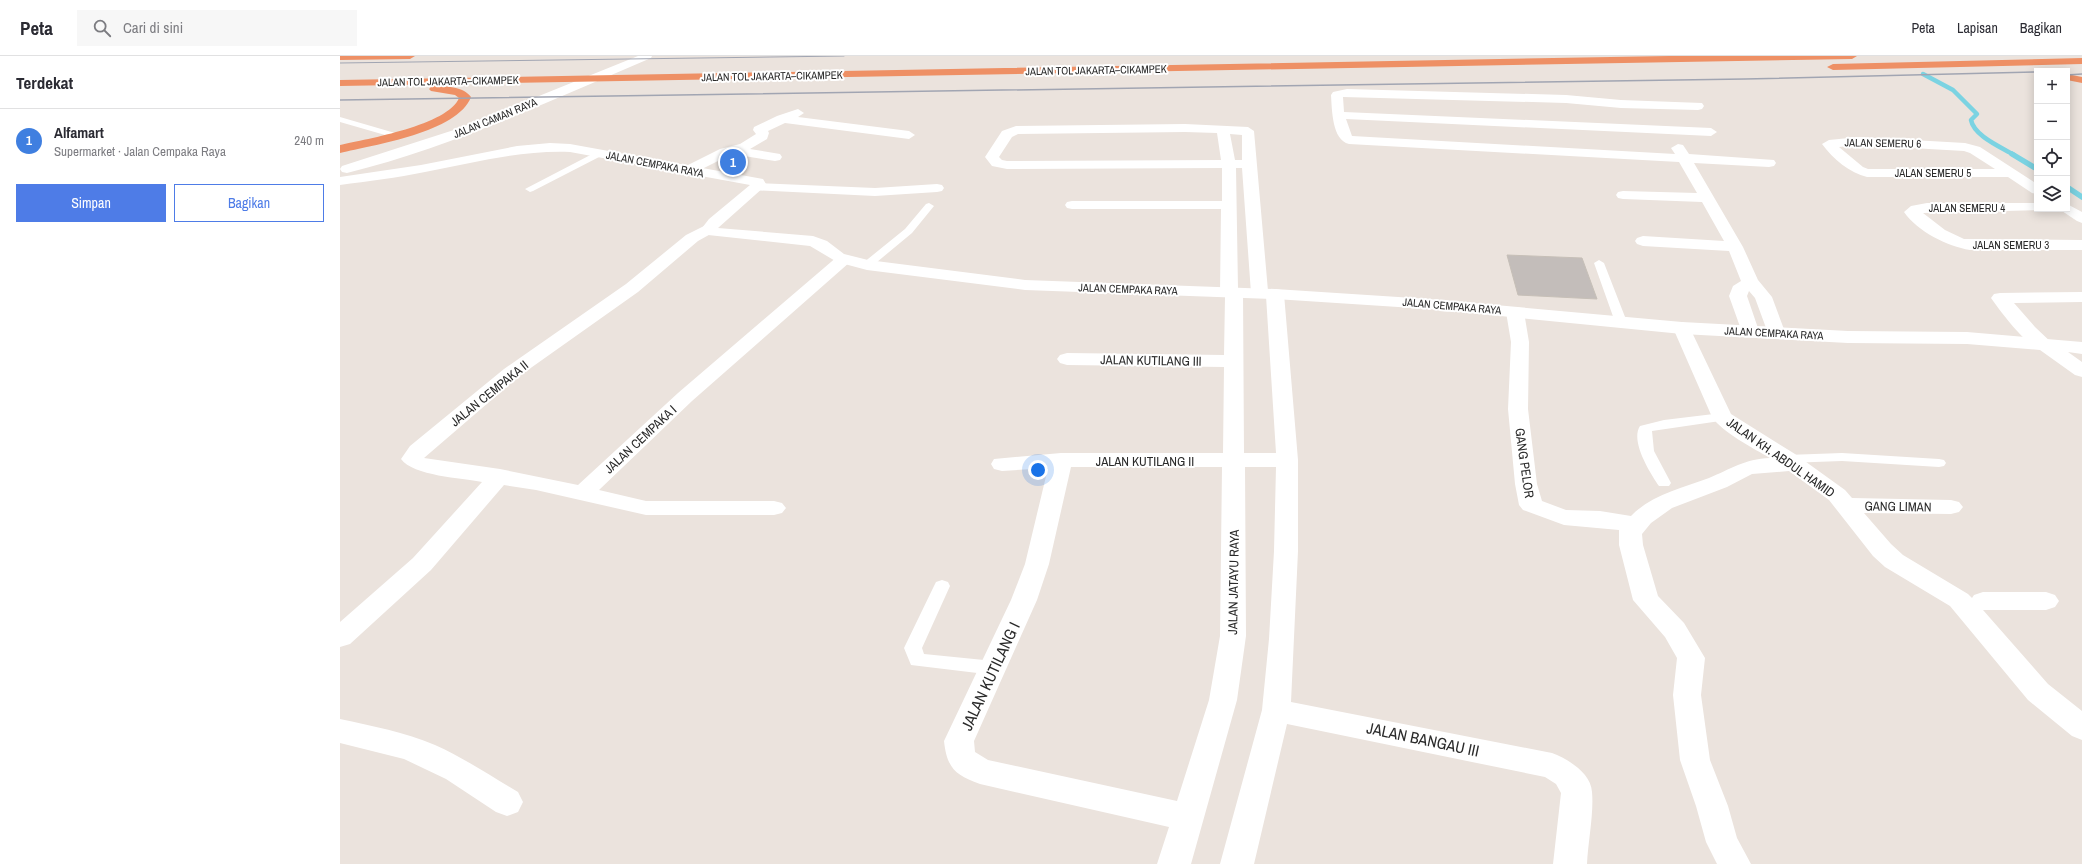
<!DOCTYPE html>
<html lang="id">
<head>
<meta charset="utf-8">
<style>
  :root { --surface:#fff; --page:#f7f7f7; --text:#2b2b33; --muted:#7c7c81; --line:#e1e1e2; --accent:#4e7ce7 }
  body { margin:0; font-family:"Archivo Narrow",sans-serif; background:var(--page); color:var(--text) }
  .controls { position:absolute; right:12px; top:12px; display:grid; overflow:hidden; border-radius:0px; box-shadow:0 2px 10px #0003 }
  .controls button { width:36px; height:36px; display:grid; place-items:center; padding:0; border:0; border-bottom:1px solid var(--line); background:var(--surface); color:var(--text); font:20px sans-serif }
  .you { position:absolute; left:698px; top:414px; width:14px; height:14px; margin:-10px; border:3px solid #fff; border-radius:50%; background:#1a73e8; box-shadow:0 0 0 6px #1a73e833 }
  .badge { display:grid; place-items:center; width:26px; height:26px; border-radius:50%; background:var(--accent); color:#fff; font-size:13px; font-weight:700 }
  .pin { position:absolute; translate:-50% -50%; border:2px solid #fff; box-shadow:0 1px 4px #0006 }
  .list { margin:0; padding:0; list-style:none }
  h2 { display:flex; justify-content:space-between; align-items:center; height:52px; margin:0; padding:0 16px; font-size:17px }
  h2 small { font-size:13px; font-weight:400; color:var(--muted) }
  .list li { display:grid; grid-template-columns:26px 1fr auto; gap:12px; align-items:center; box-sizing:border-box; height:64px; padding:0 16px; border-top:1px solid var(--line) }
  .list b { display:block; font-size:15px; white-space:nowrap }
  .list p { margin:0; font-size:13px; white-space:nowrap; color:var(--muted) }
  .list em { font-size:13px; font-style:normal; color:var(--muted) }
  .actions { display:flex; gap:8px; padding:12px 16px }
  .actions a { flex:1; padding:9px 0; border:1px solid var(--accent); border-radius:0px; text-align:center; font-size:14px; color:var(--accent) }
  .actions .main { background:var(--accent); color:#fff }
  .icon { flex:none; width:22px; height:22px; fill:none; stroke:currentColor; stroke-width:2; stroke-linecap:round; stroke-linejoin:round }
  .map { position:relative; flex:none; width:1742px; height:808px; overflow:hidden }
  header { display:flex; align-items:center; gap:24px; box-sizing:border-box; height:56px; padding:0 20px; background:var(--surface); border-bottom:1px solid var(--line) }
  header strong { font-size:19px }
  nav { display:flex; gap:22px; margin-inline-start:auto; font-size:14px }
  .search { width:280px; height:36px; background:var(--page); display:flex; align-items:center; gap:10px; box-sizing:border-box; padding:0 14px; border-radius:0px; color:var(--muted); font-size:15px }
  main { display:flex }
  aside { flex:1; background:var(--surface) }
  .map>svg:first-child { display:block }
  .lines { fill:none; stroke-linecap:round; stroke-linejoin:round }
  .stream-far1 { stroke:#7bd3e2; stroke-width:4.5 }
  .stream { stroke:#7bd3e2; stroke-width:5.5 }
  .building { fill:#c3bdba; stroke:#c6bfb7 }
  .lane { fill:#fff; fill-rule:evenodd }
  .street { fill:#fff; fill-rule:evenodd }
  .secondary { fill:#fff; fill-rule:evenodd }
  .highway { fill:#ee9065; fill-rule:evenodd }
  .tram { stroke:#a1a5b2; stroke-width:1 }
  .rail { stroke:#a1a5b2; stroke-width:1.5 }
  .labels { text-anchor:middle; stroke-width:4; stroke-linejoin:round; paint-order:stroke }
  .far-street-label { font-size:11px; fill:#2a2a2a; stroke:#fff }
  .street-label { font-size:13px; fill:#2a2a2a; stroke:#fff }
  .near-street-label { font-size:16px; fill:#2a2a2a; stroke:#fff }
</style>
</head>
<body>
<header>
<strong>Peta</strong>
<div class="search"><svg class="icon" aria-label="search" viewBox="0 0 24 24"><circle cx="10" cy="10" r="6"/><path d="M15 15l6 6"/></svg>Cari di sini</div>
<nav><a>Peta</a><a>Lapisan</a><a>Bagikan</a></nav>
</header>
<main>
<aside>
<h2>Terdekat<small></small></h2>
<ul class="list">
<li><span class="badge" style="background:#3f7fe0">1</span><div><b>Alfamart</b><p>Supermarket · Jalan Cempaka Raya</p></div><em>240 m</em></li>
</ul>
<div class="actions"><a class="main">Simpan</a><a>Bagikan</a></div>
</aside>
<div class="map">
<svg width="1742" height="808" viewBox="0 0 1742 808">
  <rect width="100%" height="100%" fill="#ebe3dd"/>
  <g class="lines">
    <path class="stream-far1" d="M 1583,18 L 1613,34 L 1637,58 L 1631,64 C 1634,80 1661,91 1674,99"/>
    <path class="stream" d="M 1672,98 L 1697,113
      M 1727,131 L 1742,141"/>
  </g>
  <path class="building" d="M 1167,199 L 1242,202 L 1257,243 L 1178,239 Z"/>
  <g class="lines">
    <path class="lane" d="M 0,61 L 55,77 L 56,79 L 52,81 L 0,66 Z
      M 260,94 L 263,95 L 263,99 L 193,135 L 190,136 L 185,133 Z
      M 589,147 L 594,150 L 572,177 L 531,211 L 523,211 L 522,209 L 523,207 L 565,173 L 586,148 Z
      M 1259,204 L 1264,207 L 1287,266 L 1285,268 L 1281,269 L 1275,266 L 1254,207 Z
      M 1382,357 L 1387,358 L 1389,361 L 1387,364 L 1312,375 L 1314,395 L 1331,427 L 1329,430 L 1319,430 C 1310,417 1290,385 1300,370 L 1324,364 Z
      M 1502,397 L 1599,403 L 1604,404 L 1606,407 L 1604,410 L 1599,411 L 1502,405 L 1447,407 L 1442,406 L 1440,403 L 1442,400 L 1447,399 Z
      M 602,524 L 608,526 L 610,530 L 582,592 L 584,598 L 654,605 L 660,607 L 663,612 L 660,617 L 654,619 L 571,609 L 564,592 L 594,530 L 596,526 Z"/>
    <path class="street" d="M 1007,33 L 1226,39 L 1281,44 L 1362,47 L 1364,50 L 1362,53 L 1358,54 L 1281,52 L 1226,47 L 1003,41 L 1004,56 L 1371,72 L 1377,76 L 1371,80 L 1006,63 L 1012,80 L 1335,98 L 1331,92 L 1338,88 L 1343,89 L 1349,98 L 1434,104 L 1436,107 L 1434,110 L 1429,111 L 1354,107 L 1403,191 L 1418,224 L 1432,241 L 1445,276 L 1443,280 L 1436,282 L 1429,280 L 1415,242 L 1409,235 L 1407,240 L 1419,275 L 1417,279 L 1410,281 L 1403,279 L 1389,240 L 1393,230 L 1401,225 L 1389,195 L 1303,190 L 1297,188 L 1295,185 L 1297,182 L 1303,180 L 1384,185 L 1362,146 L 1283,143 L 1278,142 L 1276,139 L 1278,136 L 1283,135 L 1357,137 L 1339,106 L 1009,88 C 992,84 992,54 991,39 L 993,36 Z
      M 458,53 L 464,57 L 458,61 L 569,75 L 575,79 L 569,83 L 445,67 L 428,75 L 429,77 L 427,83 L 410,93 L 440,98 L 442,101 L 440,104 L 435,105 L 392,98 L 354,117 L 344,117 L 342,114 L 344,111 L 380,93 L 400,88 L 416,78 L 413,74 L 414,71 L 437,60 Z
      M 845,68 L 908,71 L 914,75 L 928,235 L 935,233 L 941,234 L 944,238 L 958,404 L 958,495 L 951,646 L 1212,697 C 1228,703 1251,717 1252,736 C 1254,757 1248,786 1247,808 L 1213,808 L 1221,737 L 1216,728 L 1205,721 L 947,668 L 914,808 L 880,808 L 922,654 L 929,583 L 934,495 L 936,411 L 905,411 L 906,580 L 897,644 L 851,808 L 817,808 L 829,771 L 640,728 C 615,719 607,712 604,685 L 671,544 L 685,508 L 708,412 L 662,415 L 654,413 L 651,408 L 654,403 L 721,397 L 883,397 L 884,311 L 727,309 L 720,307 L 717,303 L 720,299 L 727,297 L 884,299 L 885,241 L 880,237 L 881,153 L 732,153 L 727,152 L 725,149 L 727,146 L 732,145 L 882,145 L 882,112 L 667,113 L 652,110 L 645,101 L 662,75 L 676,70 ZM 845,76 L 877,77 L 881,104 L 667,105 L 662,104 L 659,101 L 672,81 L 678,78 ZM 890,78 L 902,79 L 902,104 L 895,104 ZM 896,112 L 902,112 L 911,237 L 914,241 L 920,242 L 926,240 L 936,397 L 904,397 L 903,237 L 898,233 ZM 731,411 L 882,411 L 880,580 L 869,644 L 837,745 L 648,704 L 635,696 L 634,685 L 697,544 L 709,508 Z
      M 1519,81 L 1625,87 L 1640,91 L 1697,128 L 1697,138 L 1692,137 L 1668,121 L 1527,121 C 1510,117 1493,103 1482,88 L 1489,84 ZM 1519,89 L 1624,95 L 1630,97 L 1655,113 L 1528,113 L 1523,111 L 1499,91 Z
      M 416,127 L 535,132 L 597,128 L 602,129 L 604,132 L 602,135 L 597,136 L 535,140 L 411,134 L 409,131 L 411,128 Z
      M 1587,147 L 1697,147 L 1697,153 L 1702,154 L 1583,157 L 1605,174 L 1624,183 L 1742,184 L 1742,194 L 1630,194 C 1607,190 1578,176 1564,156 L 1571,150 Z
      M 1727,148 L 1742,156 L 1742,167 L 1737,165 L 1719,153 L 1727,153 Z
      M 370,167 L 376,169 L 378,172 L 376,175 L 358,185 L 298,236 L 178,321 L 84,402 L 160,413 L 238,429 L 338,337 L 498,200 L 510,200 L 512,203 L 510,206 L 352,345 L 259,434 L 306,445 L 434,445 L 442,447 L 446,452 L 442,457 L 434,459 L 306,459 L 196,434 L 164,429 L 91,514 L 10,588 L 0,591 L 0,566 L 73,502 L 142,426 C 122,422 73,420 61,403 L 70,390 L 164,313 L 286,228 L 346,179 Z
      M 1742,236 L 1742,246 L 1674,247 L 1695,271 L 1714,289 L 1712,293 C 1707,294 1704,295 1699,293 C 1683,286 1661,256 1651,242 L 1654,238 L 1660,237 Z
      M 1175,251 L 1181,252 L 1184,256 L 1189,286 L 1188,353 L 1197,428 L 1202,445 L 1226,454 L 1260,455 L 1291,460 C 1311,439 1342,432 1369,422 C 1391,413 1404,403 1430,402 C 1413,392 1383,377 1372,361 L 1333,272 L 1336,268 L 1342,266 L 1348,268 L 1391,358 L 1455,398 L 1505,434 L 1512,442 L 1611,444 L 1619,446 L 1623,451 L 1619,456 L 1611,458 L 1524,457 L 1551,488 L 1563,499 L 1628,538 L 1632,542 L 1634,539 L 1643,536 L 1706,536 L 1715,539 L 1719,545 L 1715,551 L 1706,554 L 1643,554 L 1708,628 L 1742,655 L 1742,684 L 1732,680 L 1688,644 L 1610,550 L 1545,511 L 1533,500 L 1489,444 L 1449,415 L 1412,418 L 1387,431 L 1332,452 L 1311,467 L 1302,478 L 1303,489 L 1318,540 L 1344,567 L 1365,602 L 1361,639 L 1370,704 L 1388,750 L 1397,782 L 1411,808 L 1377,808 L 1366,786 L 1356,750 L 1340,704 L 1333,639 L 1337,602 L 1325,581 L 1293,544 L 1279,489 L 1279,474 L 1224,469 L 1183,454 L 1179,449 L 1175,428 L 1168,353 L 1171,286 L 1166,256 L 1169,252 Z
      M 0,663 C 32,670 65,676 95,689 C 124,702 151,720 178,736 L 183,746 L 178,756 L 167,760 L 156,756 L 106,723 L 64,703 L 0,687 Z"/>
    <path class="secondary" d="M 298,0 L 312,0 L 311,2 C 212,44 112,91 7,117 L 2,116 L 0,113 L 2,110 L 117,73 Z
      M 210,87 L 230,88 L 423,123 L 426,128 L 424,131 L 378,172 L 473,180 L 487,185 L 504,198 L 528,204 L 685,224 L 935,233 L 1089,243 L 1342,266 L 1508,275 L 1627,276 L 1742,286 L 1742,298 L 1728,296 L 1742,306 L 1742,321 L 1735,319 L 1700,294 L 1627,288 L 1508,287 L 1342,278 L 1089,253 L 935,243 L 685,234 L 527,214 L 497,206 L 470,190 L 368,179 L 362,172 L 369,163 L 410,129 L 230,96 C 181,94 133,107 85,116 C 57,122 28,125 0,129 L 0,121 L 81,109 L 177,90 Z"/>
    <path class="highway" d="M 0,0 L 75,0 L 70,3 L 0,4 Z
      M 1329,0 L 1517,0 L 1512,3 L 0,30 L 0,24 Z
      M 1742,2 L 1742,8 L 1493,14 L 1487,11 L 1493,8 Z
      M 1727,18 L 1742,21 L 1742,27 L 1727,24 Z
      M 95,29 C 107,31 123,30 131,41 C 118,76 34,89 0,97 L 0,89 C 27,83 108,69 119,42 L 115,39 L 91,35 L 89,33 L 91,31 Z"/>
    <path class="tram" d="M 0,7 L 504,0"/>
    <path class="rail" d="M 1727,19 L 1742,18
      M 0,44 L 1405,23 L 1697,16"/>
  </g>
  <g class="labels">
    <g class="far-street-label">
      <text transform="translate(756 14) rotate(-1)" y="4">JALAN TOL JAKARTA–CIKAMPEK</text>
      <text transform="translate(432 20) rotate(-1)" y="4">JALAN TOL JAKARTA–CIKAMPEK</text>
      <text transform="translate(108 25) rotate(-1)" y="4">JALAN TOL JAKARTA–CIKAMPEK</text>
      <text transform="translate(155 62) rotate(-22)" y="4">JALAN CAMAN RAYA</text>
      <text transform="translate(1543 87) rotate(1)" y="4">JALAN SEMERU 6</text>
      <text transform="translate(315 108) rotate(11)" y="4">JALAN CEMPAKA RAYA</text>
      <text x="1593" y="121">JALAN SEMERU 5</text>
      <text x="1627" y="156">JALAN SEMERU 4</text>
      <text x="1671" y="193">JALAN SEMERU 3</text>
      <text transform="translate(788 233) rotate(2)" y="4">JALAN CEMPAKA RAYA</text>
      <text transform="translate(1112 250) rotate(5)" y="4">JALAN CEMPAKA RAYA</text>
      <text transform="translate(1434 277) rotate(3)" y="4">JALAN CEMPAKA RAYA</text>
    </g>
    <g class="street-label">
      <text transform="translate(811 304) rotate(1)" y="5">JALAN KUTILANG III</text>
      <text transform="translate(149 337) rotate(-39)" y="5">JALAN CEMPAKA II</text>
      <text transform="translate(300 383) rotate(-43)" y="5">JALAN CEMPAKA I</text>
      <text transform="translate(1441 401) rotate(35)" y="5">JALAN KH. ABDUL HAMID</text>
      <text x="805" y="410">JALAN KUTILANG II</text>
      <text transform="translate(1185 407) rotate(82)" y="5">GANG PELOR</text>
      <text transform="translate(1558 450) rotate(1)" y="5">GANG LIMAN</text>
      <text transform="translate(893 526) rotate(-89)" y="5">JALAN JATAYU RAYA</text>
    </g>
    <g class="near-street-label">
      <text transform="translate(650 620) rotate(-65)" y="6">JALAN KUTILANG I</text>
      <text transform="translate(1083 683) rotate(12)" y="6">JALAN BANGAU III</text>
    </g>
  </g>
</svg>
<div class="controls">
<button>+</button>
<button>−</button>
<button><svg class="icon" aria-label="locate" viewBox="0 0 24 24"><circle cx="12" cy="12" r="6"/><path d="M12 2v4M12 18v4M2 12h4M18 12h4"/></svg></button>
<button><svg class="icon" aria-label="layers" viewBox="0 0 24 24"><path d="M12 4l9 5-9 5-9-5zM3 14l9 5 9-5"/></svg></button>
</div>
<div class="you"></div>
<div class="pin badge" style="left:393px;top:106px;background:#3f7fe0">1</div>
</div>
</main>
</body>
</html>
